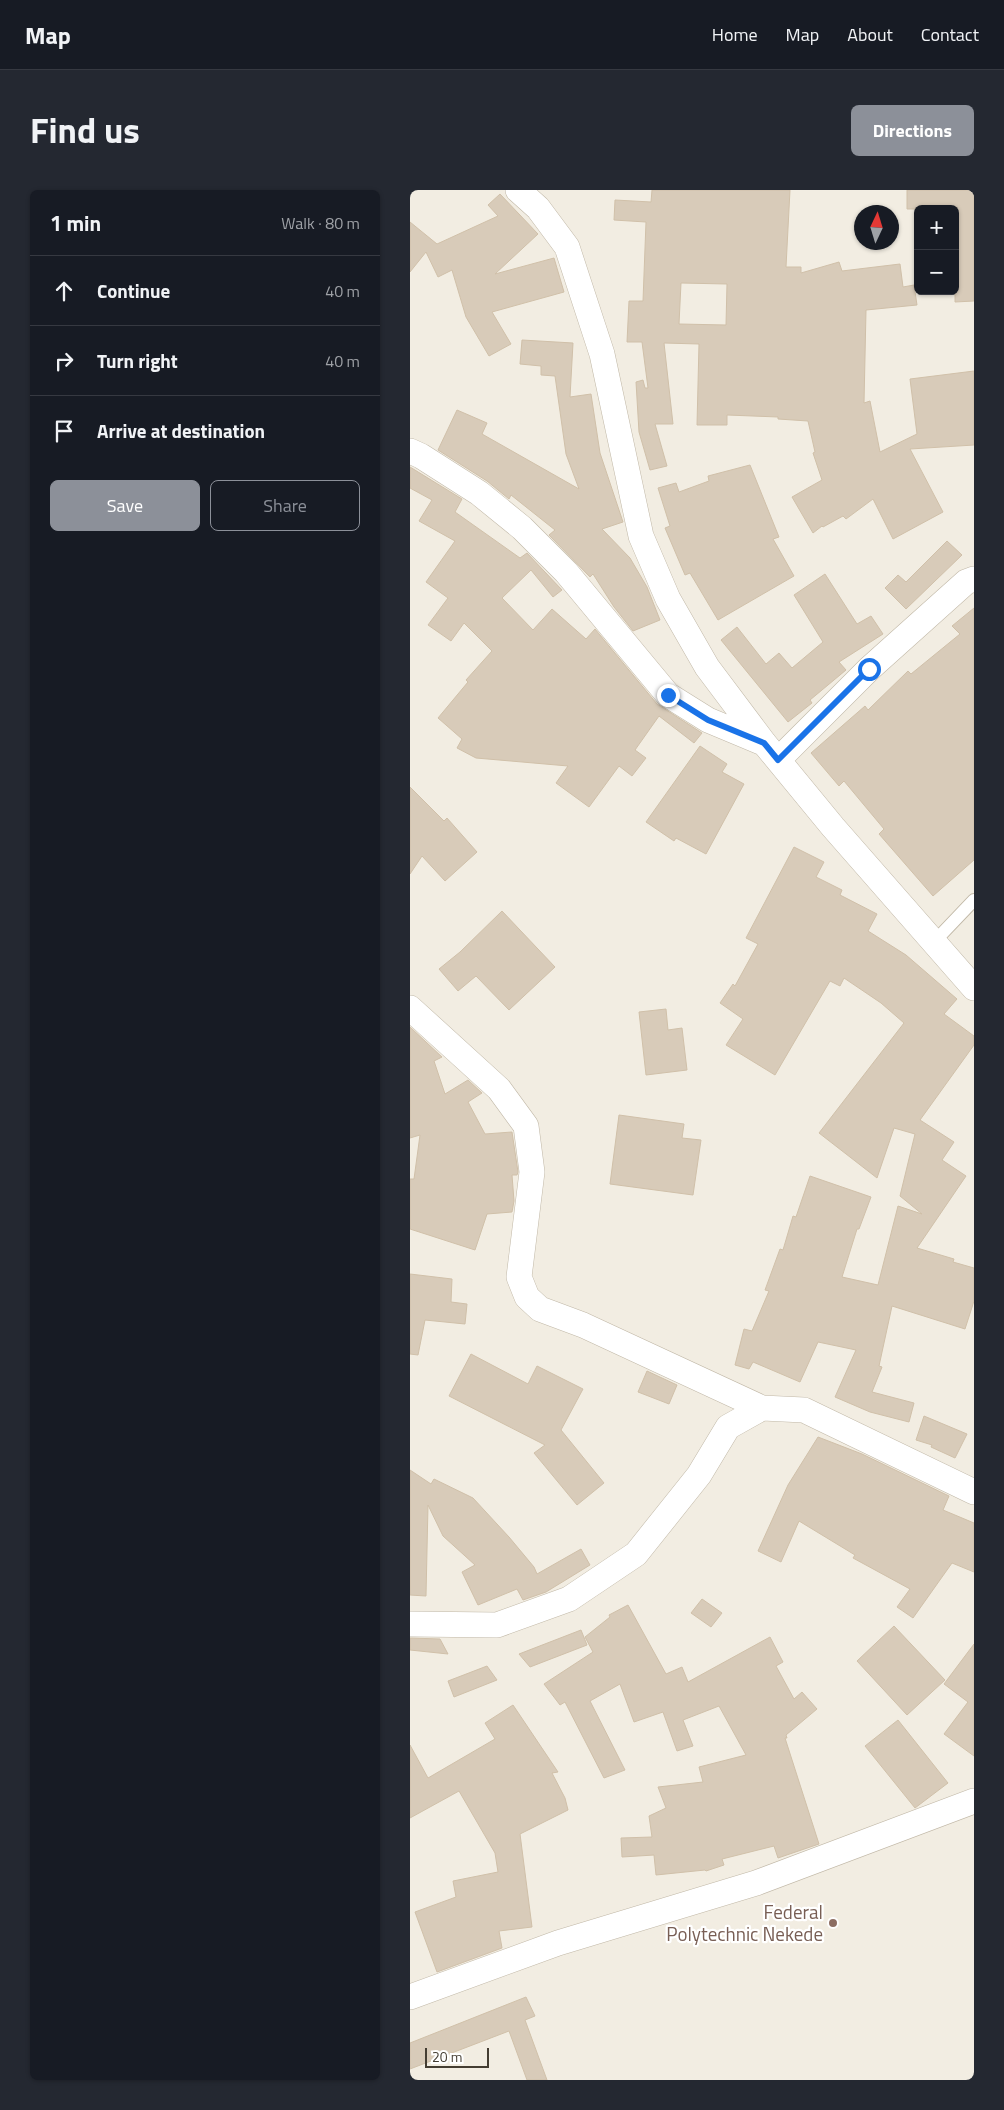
<!DOCTYPE html>
<html lang="en">
<head>
<meta charset="utf-8">
<style>
  :root { --surface:#171b24; --page:#242831; --text:#f1f3f6; --muted:#9ea1a6; --line:#363941; --accent:#8c9099 }
  body { margin:0; font-family:"Titillium Web",sans-serif; background:var(--page); color:var(--text) }
  .controls { position:absolute; right:15px; top:15px; display:grid; overflow:hidden; border-radius:8px; box-shadow:0 1px 4px #0004 }
  .controls button { width:45px; height:45px; display:grid; place-items:center; padding:0; border:0; border-bottom:1px solid var(--line); background:var(--surface); color:var(--text); font:25px sans-serif }
  .compass { position:absolute; left:444px; top:15px; width:45px; height:45px; border-radius:50%; background:var(--surface); box-shadow:0 1px 4px #0004; rotate:4deg }
  .scale { position:absolute; left:15px; bottom:12px; width:64px; box-sizing:border-box; padding-left:5px; border:2px solid #443d32; border-top:0; font-size:14px; line-height:18px; white-space:nowrap; color:#443d32; -webkit-text-stroke:4px #fff; paint-order:stroke }
  .stop { position:absolute; width:15px; height:15px; margin:-11px; border:4px solid #1a73e8; border-radius:50%; background:#fff }
  .stop.end { background:#1a73e8; border-color:#fff; box-shadow:0 1px 5px #0008 }
  .list { margin:0; padding:0; list-style:none }
  h2 { display:flex; justify-content:space-between; align-items:center; height:65px; margin:0; padding:0 20px; font-size:21px }
  h2 small { font-size:16px; font-weight:400; color:var(--muted) }
  .list li { display:grid; grid-template-columns:32px 1fr auto; gap:15px; align-items:center; box-sizing:border-box; height:70px; padding:0 20px; border-top:1px solid var(--line) }
  .list b { display:block; font-size:19px; white-space:nowrap }
  .list em { font-size:16px; font-style:normal; color:var(--muted) }
  .actions { display:flex; gap:10px; padding:15px 20px }
  .actions a { flex:1; padding:11px 0; border:1px solid var(--accent); border-radius:8px; text-align:center; font-size:18px; color:var(--accent) }
  .actions .main { background:var(--accent); color:#fff }
  .icon { flex:none; width:28px; height:28px; fill:none; stroke:currentColor; stroke-width:2; stroke-linecap:round; stroke-linejoin:round }
  .map { position:relative; flex:none; width:564px; height:1890px; overflow:hidden; border-radius:8px }
  header { display:flex; align-items:center; gap:30px; box-sizing:border-box; height:70px; padding:0 25px; background:var(--surface); border-bottom:1px solid var(--line) }
  header strong { font-size:24px }
  nav { display:flex; gap:28px; margin-inline-start:auto; font-size:18px }
  .intro { display:flex; align-items:center; justify-content:space-between; box-sizing:border-box; height:120px; padding:0 30px }
  h1 { margin:0; font-size:35px }
  .button { padding:12px 22px; border-radius:8px; background:var(--accent); color:#fff; font-size:18px; font-weight:700 }
  main { display:flex; gap:30px; padding:0 30px }
  aside { flex:1; background:var(--surface); border-radius:8px; box-shadow:0 1px 4px #0004 }
  .map>svg:first-child { display:block }
  .building { fill:#d8cbb9; stroke:#d0c0a9; fill-rule:evenodd }
  .lines { fill:none; stroke-linecap:round; stroke-linejoin:round }
  .lane-casing { stroke:#c1b8a7; stroke-width:14 }
  .street-casing { stroke:#c1b8a7; stroke-width:26 }
  .lane { stroke:#fff; stroke-width:12 }
  .street { stroke:#fff; stroke-width:25 }
  .route { stroke:#1a73e8; stroke-width:6 }
  .education-dot { fill:#8d6e63; stroke:#fff; stroke-width:2 }
  .labels { text-anchor:middle; stroke-width:4.5; stroke-linejoin:round; paint-order:stroke }
  .education-label { font-size:19px; fill:#785e54; stroke:#fff; text-anchor:end }
</style>
</head>
<body>
<header>
<strong>Map</strong>
<nav><a>Home</a><a>Map</a><a>About</a><a>Contact</a></nav>
</header>
<div class="intro"><h1>Find us</h1><a class="button">Directions</a></div>
<main>
<aside>
<h2>1 min<small>Walk · 80 m</small></h2>
<ul class="list">
<li><svg class="icon" aria-label="ahead" viewBox="0 0 24 24"><path d="M12 20V5M6 11l6-6 6 6"/></svg><div><b>Continue</b></div><em>40 m</em></li>
<li><svg class="icon" aria-label="right" viewBox="0 0 24 24"><path d="M7 20v-9h11M14 6l5 5-5 5"/></svg><div><b>Turn right</b></div><em>40 m</em></li>
<li><svg class="icon" aria-label="arrive" viewBox="0 0 24 24"><path d="M6 21V4h12l-3 4 3 4H6"/></svg><div><b>Arrive at destination</b></div></li>
</ul>
<div class="actions"><a class="main">Save</a><a>Share</a></div>
</aside>
<div class="map">
<svg width="564" height="1890" viewBox="0 0 564 1890">
  <rect width="100%" height="100%" fill="#f2ede2"/>
  <path class="building" d="M 242,0 L 380,0 L 376,77 L 391,77 L 391,83 L 429,72 L 432,81 L 490,74 L 493,97 L 504,95 L 507,115 L 456,120 L 454,213 L 460,211 L 470,262 L 507,244 L 500,189 L 564,181 L 564,255 L 500,259 L 533,322 L 483,349 L 463,309 L 436,329 L 433,326 L 413,337 L 412,336 L 403,343 L 382,307 L 412,290 L 403,263 L 405,262 L 398,231 L 368,229 L 368,227 L 317,225 L 317,235 L 287,235 L 289,154 L 254,153 L 263,234 L 245,234 L 257,276 L 240,280 L 229,242 L 226,192 L 233,190 L 235,198 L 238,198 L 232,152 L 217,152 L 219,111 L 233,111 L 236,32 L 204,30 L 205,10 L 241,12 ZM 271,93 L 317,94 L 316,135 L 269,134 Z
    M 497,0 L 564,0 L 564,111 L 545,112 L 545,19 L 497,19 Z
    M 90,4 L 128,44 L 85,84 L 144,68 L 154,102 L 82,122 L 101,154 L 79,166 L 56,127 L 42,80 L 28,87 L 16,62 L 0,82 L 0,32 L 27,54 L 88,26 L 78,15 Z
    M 112,150 L 163,153 L 160,207 L 181,204 L 190,263 L 213,332 L 192,339 L 220,368 L 237,397 L 250,430 L 223,441 L 204,417 L 183,384 L 180,387 L 139,345 L 145,340 L 101,305 L 99,309 L 77,291 L 28,260 L 47,220 L 77,233 L 72,244 L 169,299 L 156,264 L 145,186 L 131,185 L 131,176 L 110,174 Z
    M 340,275 L 369,347 L 363,349 L 384,386 L 308,430 L 280,383 L 275,385 L 255,338 L 260,336 L 248,298 L 266,293 L 269,302 L 299,291 L 298,286 Z
    M 0,277 L 52,309 L 45,322 L 110,368 L 117,363 L 152,400 L 143,407 L 121,380 L 92,408 L 123,440 L 142,419 L 176,449 L 185,439 L 247,514 L 292,543 L 284,553 L 249,526 L 225,560 L 236,568 L 222,586 L 209,576 L 179,617 L 146,593 L 158,576 L 66,568 L 47,558 L 52,549 L 28,528 L 58,492 L 56,490 L 82,461 L 54,433 L 41,451 L 18,435 L 38,408 L 16,392 L 45,351 L 9,331 L 22,310 L 0,298 Z
    M 537,351 L 552,365 L 496,419 L 475,398 L 488,385 L 496,392 Z
    M 415,384 L 447,434 L 461,426 L 473,444 L 429,472 L 436,480 L 400,510 L 402,513 L 378,532 L 311,450 L 327,437 L 356,474 L 369,463 L 382,478 L 413,452 L 384,405 Z
    M 564,418 L 564,670 L 523,706 L 469,644 L 474,639 L 434,591 L 429,596 L 401,563 L 455,516 L 458,520 L 498,481 L 501,484 L 550,444 L 542,436 Z
    M 290,556 L 317,574 L 312,582 L 334,594 L 296,664 L 266,648 L 264,651 L 236,632 Z
    M 0,597 L 34,631 L 37,628 L 67,662 L 35,691 L 12,666 L 0,684 Z
    M 384,657 L 414,672 L 406,687 L 432,700 L 430,705 L 467,724 L 458,741 L 496,765 L 547,809 L 534,824 L 564,846 L 564,855 L 510,930 L 544,952 L 532,970 L 556,986 L 507,1058 L 544,1069 L 543,1072 L 564,1078 L 564,1111 L 555,1139 L 482,1116 L 469,1176 L 472,1177 L 462,1202 L 504,1213 L 499,1232 L 460,1222 L 425,1207 L 446,1160 L 408,1152 L 390,1192 L 343,1172 L 339,1179 L 325,1175 L 334,1139 L 342,1141 L 359,1101 L 355,1100 L 370,1059 L 373,1060 L 383,1026 L 386,1027 L 400,986 L 461,1007 L 449,1039 L 447,1039 L 432,1087 L 468,1095 L 488,1016 L 512,1024 L 490,1006 L 505,944 L 484,938 L 467,988 L 409,943 L 494,833 L 471,813 L 434,788 L 430,796 L 420,791 L 365,885 L 316,855 L 333,829 L 310,813 L 323,794 L 325,796 L 348,754 L 336,748 Z
    M 92,721 L 145,777 L 99,820 L 66,786 L 48,801 L 29,779 L 50,762 Z
    M 256,819 L 258,840 L 272,838 L 277,880 L 236,885 L 229,822 Z
    M 0,837 L 32,867 L 24,871 L 35,904 L 58,890 L 72,903 L 58,912 L 75,944 L 102,942 L 108,982 L 107,985 L 102,985 L 104,1011 L 102,1022 L 77,1024 L 65,1060 L 0,1039 L 0,989 L 4,989 L 10,945 L 0,948 Z
    M 209,925 L 274,934 L 272,948 L 291,950 L 283,1005 L 200,994 Z
    M 0,1084 L 42,1089 L 41,1112 L 57,1114 L 55,1134 L 15,1130 L 8,1165 L 0,1164 Z
    M 61,1164 L 118,1194 L 127,1176 L 173,1199 L 151,1240 L 194,1293 L 167,1315 L 124,1263 L 135,1255 L 39,1206 Z
    M 237,1181 L 267,1195 L 259,1214 L 228,1202 Z
    M 514,1226 L 557,1244 L 545,1268 L 521,1257 L 522,1255 L 506,1250 Z
    M 408,1247 L 452,1264 L 539,1306 L 533,1320 L 564,1333 L 564,1382 L 542,1373 L 503,1428 L 487,1417 L 500,1399 L 443,1368 L 445,1365 L 389,1331 L 371,1372 L 348,1361 L 378,1295 Z
    M 0,1280 L 21,1294 L 24,1289 L 63,1308 L 99,1347 L 124,1377 L 127,1384 L 171,1359 L 180,1375 L 136,1402 L 113,1410 L 107,1399 L 68,1415 L 52,1382 L 65,1375 L 33,1346 L 18,1315 L 16,1406 L 0,1405 Z
    M 292,1409 L 312,1423 L 301,1437 L 281,1423 Z
    M 218,1415 L 256,1484 L 272,1477 L 278,1492 L 360,1447 L 373,1472 L 366,1476 L 384,1509 L 392,1502 L 407,1519 L 376,1545 L 377,1548 L 375,1548 L 409,1654 L 368,1668 L 364,1656 L 312,1669 L 314,1675 L 296,1681 L 295,1680 L 246,1685 L 244,1665 L 212,1667 L 211,1648 L 242,1647 L 239,1626 L 256,1618 L 248,1597 L 293,1592 L 289,1577 L 336,1565 L 309,1516 L 273,1530 L 283,1556 L 267,1561 L 253,1522 L 224,1532 L 210,1494 L 180,1511 L 215,1580 L 194,1588 L 155,1512 L 150,1515 L 134,1494 L 183,1462 L 175,1447 L 200,1427 L 199,1425 Z
    M 484,1436 L 535,1490 L 497,1525 L 447,1471 Z
    M 171,1440 L 177,1455 L 120,1477 L 109,1464 Z
    M 0,1448 L 30,1449 L 38,1464 L 0,1460 Z
    M 564,1454 L 564,1566 L 534,1544 L 558,1512 L 534,1494 Z
    M 77,1476 L 87,1490 L 44,1507 L 38,1491 Z
    M 103,1515 L 148,1582 L 142,1583 L 155,1608 L 158,1620 L 110,1644 L 122,1737 L 89,1741 L 92,1758 L 27,1782 L 5,1722 L 46,1707 L 43,1691 L 88,1682 L 85,1663 L 49,1601 L 0,1628 L 0,1555 L 18,1588 L 85,1549 L 75,1533 Z
    M 488,1530 L 538,1593 L 505,1618 L 455,1556 Z
    M 116,1807 L 125,1826 L 115,1830 L 137,1890 L 117,1890 L 99,1841 L 0,1879 L 0,1853 Z"/>
  <g class="lines">
    <g class="lane-casing">
      <path id="lane" d="M 524,752 L 564,710"/>
    </g>
    <g class="street-casing">
      <path id="street" d="M 108,0 L 128,18 L 157,57 L 192,164 L 231,346 L 258,409 L 297,477 L 354,553 L 423,637 L 564,798
        M 0,261 L 11,266 L 69,303 L 112,338 L 156,382 L 258,505 L 298,530 L 353,553
        M 368,570 L 459,479 L 556,392 L 564,389
        M 0,818 L 89,899 L 116,936 L 122,982 L 109,1087 L 117,1107 L 130,1119 L 173,1135 L 352,1218
        M 0,1434 L 87,1435 L 159,1409 L 226,1364 L 289,1285 L 318,1237 L 352,1218 L 394,1220 L 564,1302
        M 0,1807 L 148,1753 L 346,1693 L 564,1611"/>
    </g>
    <use href="#lane" class="lane"/>
    <use href="#street" class="street"/>
  </g>
  <g class="lines">
    <path class="route" d="M 258,505 L 298,530 L 354,553 L 368,570 L 459,479"/>
  </g>
  <circle class="education-dot" cx="423" cy="1733" r="5"/>
  <g class="labels">
    <g class="education-label">
      <text x="413" y="1729">Federal<tspan x="413" dy="22">Polytechnic Nekede</tspan></text>
    </g>
  </g>
</svg>
<div class="controls">
<button>+</button>
<button>−</button>
</div>
<svg class="compass" viewBox="-18 -18 36 36"><path d="M0-13l5 13h-10z" fill="#e53935"/><path d="M0 13l5-13h-10z" fill="#9ea1a6"/></svg>
<div class="scale">20 m</div>
<div class="stop" style="left:459px;top:479px"></div>
<div class="stop end" style="left:258px;top:505px"></div>
</div>
</main>
</body>
</html>
